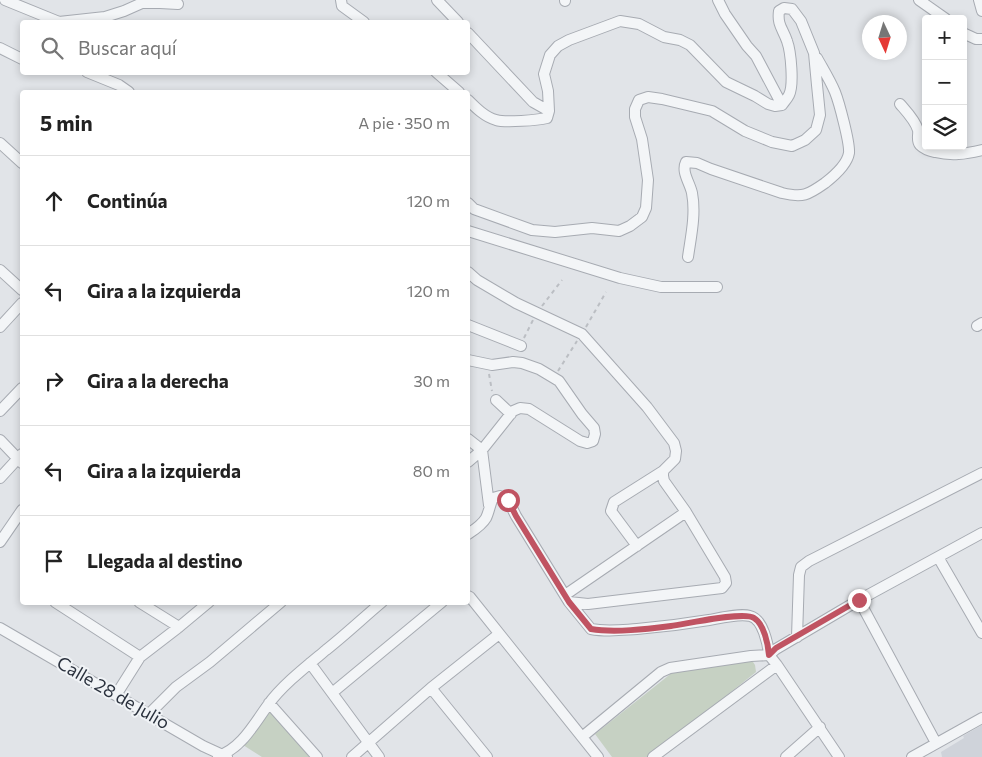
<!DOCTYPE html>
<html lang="es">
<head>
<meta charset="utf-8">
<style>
  :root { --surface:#fff; --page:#f6f6f6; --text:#222; --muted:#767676; --line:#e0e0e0 }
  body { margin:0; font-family:Commissioner,sans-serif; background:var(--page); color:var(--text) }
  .controls { position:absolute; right:15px; top:15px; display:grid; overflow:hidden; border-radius:5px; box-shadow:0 2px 8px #0003 }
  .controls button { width:45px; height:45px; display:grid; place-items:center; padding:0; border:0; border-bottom:1px solid var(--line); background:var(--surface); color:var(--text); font:25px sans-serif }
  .compass { position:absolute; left:862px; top:15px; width:45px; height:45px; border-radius:50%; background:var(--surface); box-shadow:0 2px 8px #0003; rotate:176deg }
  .stop { position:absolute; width:15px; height:15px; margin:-11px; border:4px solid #c05362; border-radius:50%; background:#fff }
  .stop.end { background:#c05362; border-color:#fff; box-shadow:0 1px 5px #0008 }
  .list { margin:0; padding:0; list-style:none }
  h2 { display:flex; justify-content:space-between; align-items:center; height:65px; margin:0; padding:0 20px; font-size:21px }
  h2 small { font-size:16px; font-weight:400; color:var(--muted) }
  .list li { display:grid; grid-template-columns:32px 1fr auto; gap:15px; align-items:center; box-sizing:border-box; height:90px; padding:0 20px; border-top:1px solid var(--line) }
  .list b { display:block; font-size:19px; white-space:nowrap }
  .list em { font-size:16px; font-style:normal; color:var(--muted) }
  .icon { flex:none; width:28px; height:28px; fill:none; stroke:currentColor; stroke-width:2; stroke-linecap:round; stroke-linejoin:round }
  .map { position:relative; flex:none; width:982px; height:757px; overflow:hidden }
  .search { position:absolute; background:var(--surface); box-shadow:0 2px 8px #0003; left:20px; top:20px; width:450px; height:55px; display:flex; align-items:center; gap:12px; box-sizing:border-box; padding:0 18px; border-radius:5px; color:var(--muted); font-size:19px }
  .panel { position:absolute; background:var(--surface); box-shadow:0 2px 8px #0003; left:20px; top:90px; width:450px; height:515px; border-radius:5px }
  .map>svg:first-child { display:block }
  .built { fill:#cfd3da }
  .green { fill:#c6d1c3 }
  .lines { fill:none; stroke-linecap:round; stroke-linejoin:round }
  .minor-casing { stroke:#a7abb2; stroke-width:12 }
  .path { stroke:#bbbec3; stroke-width:2; stroke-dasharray:4 4; stroke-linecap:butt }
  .minor { stroke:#f3f5f7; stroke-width:10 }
  .route { stroke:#c05362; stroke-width:6 }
  .labels { text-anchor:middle; stroke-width:4; stroke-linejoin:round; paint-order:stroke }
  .street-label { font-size:18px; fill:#2b323e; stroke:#f0f3f6 }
</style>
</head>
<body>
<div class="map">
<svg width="982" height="757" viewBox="0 0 982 757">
  <rect width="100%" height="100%" fill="#e1e4e8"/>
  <path class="built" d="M 982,725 L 982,757 L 942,757 L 941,752 L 964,738 L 963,736 Z"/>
  <path class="green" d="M 745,662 L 753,662 L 755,665 L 756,672 L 650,757 L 612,757 L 595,734 L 673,672 Z
    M 270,711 L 311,757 L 262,757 L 243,745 L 268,712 Z"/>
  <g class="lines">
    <g class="minor-casing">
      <path id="minor" d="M 5,0 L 59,22 L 105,17 L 124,11 L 142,3 L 160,3 L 178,4
        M 341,0 L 342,6 L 364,22
        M 437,0 L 458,22
        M 565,0 L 565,1
        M 718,0 L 725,14 L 747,46 L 756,56 L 782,105
        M 919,0 L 946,19
        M 979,0 L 982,11
        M 468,33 L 533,102 L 549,111
        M 963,33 L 976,39 L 982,39
        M 0,48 L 22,59
        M 87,72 L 119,85 L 129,92
        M 436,72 L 459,92
        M 468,100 C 476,108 485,117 496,120 C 505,123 538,120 547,118 L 549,111 L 548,91 L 544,74 L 550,55 L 558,46 L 569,40 L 620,21 L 639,24 L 664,37 L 680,40 L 690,45 L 726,82 L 755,96 L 768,104 L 775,106 L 782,105 C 784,102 787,99 789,95 C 794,85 791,52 787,41 C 783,29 777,25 779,11 L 784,8 L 792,9 L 801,21 L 814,53 L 817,85 L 820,115 L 816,130 L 805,140 L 792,146 L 772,142 L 745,131 L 712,111 L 662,99 L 648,97 L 639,100 L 635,109 L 635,117 L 642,139 L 648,180 L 646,208 L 642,217 L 630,226 L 619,231 L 592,228 L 555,232 L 532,230 L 474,209 L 468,203
        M 900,104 C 906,111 915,120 918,130 C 919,135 916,140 920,145 C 924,149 930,151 935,152 C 952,156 965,154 982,150
        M 0,143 L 22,163
        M 468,231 L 620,278 L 661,287 L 717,287
        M 688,257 C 691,236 696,214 692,193 C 690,183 681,172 686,162 L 697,163 L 711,169 L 782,193 C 803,198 808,195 825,183 C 834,176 847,165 849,153 C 850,143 839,102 835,92 C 830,80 823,69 817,58
        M 0,270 L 22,290
        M 468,272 L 477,280 L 516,303 L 582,334 L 647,407 L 674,443 L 676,451 L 675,459 L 663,471 L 663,476 L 664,481 L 686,512 L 725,577 L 726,583 L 722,588 L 588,604 L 569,602
        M 468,325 L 521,346
        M 977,326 L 982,323
        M 0,327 L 22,303
        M 468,360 L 492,365 L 513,362 L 522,363 L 539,369 L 559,381 L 582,414 L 594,428 L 595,434 L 593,441 L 587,443 L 580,441 L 529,409 L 520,408 L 513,411 L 482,450 L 468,462
        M 496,400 L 511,414
        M 0,411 L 22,388
        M 468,439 L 482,450 L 489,505
        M 0,440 L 22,463
        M 0,478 L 22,454
        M 468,534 C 474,530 482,525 486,518 C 489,512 490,504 493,498 L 500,496 L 508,500 L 516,516 L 569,602 L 591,629 C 607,632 621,630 637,629 C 661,627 685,624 709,620 C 720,618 740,613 750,616 C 763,619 768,644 769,655
        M 0,542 L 22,510
        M 637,546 L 611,511 L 614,502 L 663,471
        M 938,557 L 982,633
        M 565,595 L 686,512
        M 468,596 L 470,597 L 598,757
        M 859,600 L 936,743
        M 55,602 L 140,657
        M 139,602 L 179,627
        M 0,628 L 203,746 L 227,757
        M 797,637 L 799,575 L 801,567 L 809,561 L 982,473
        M 769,655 L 776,649 L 859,600 L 982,533
        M 310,663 L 379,757
        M 431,688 L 487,757
        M 332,693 L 442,602
        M 116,695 L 140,657 L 179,627 L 209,602
        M 269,703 L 317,757
        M 149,714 L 176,687 L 210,662 L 281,602
        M 582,737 L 661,672 L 670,668 L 751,656 L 769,655 L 777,665 L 839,757
        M 218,756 C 241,749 254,724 268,705 C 281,686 308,665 326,650 C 345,635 363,618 382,602
        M 352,757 L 431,688 L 499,634
        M 653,757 L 777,665
        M 786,757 L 820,727
        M 912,757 L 982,718"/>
    </g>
    <path class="path" d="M 542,306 L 562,280
      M 586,327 L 606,292
      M 524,338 L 533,320
      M 558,371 L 577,341
      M 489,374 L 492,391"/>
    <use href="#minor" class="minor"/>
  </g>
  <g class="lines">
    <path class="route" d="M 508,500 L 516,516 L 569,602 L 591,629 C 614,633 647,629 671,626 C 686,624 744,611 754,618 C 764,624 768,644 769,655 L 776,648 L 859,600"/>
  </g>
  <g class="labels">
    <g class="street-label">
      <text transform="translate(113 693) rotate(30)" y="6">Calle 28 de Julio</text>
    </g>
  </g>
</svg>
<div class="controls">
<button>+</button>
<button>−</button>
<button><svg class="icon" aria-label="layers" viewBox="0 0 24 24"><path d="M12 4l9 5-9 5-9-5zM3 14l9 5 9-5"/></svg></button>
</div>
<svg class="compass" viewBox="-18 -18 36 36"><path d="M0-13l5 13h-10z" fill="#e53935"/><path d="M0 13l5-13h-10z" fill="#767676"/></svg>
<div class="stop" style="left:508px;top:500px"></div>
<div class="stop end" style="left:859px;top:600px"></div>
<div class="search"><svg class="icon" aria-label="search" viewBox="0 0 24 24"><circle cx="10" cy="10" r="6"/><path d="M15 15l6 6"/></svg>Buscar aquí</div>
<section class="panel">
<h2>5 min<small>A pie · 350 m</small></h2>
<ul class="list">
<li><svg class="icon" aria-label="ahead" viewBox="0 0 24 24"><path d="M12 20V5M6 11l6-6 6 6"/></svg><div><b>Continúa</b></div><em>120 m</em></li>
<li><svg class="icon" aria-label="left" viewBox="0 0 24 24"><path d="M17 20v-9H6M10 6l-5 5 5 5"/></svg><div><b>Gira a la izquierda</b></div><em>120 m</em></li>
<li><svg class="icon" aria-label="right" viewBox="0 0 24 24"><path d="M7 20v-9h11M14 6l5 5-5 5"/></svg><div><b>Gira a la derecha</b></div><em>30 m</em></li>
<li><svg class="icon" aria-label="left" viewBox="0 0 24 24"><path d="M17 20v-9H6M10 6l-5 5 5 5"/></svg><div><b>Gira a la izquierda</b></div><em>80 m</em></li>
<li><svg class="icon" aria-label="arrive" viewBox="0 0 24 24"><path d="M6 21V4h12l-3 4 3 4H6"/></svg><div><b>Llegada al destino</b></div></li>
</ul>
</section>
</div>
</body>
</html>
